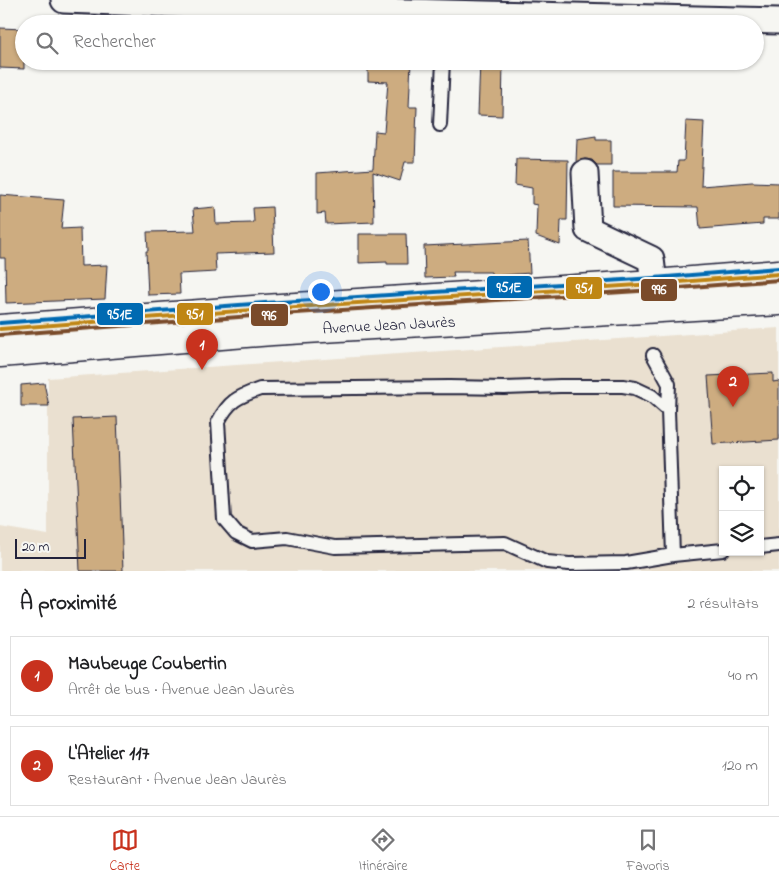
<!DOCTYPE html>
<html lang="fr">
<head>
<meta charset="utf-8">
<style>
  :root { --surface:#fff; --page:#f2f2f2; --text:#202124; --muted:#757577; --line:#e0e0e0; --accent:#c8321e }
  body { margin:0; font-family:"Indie Flower",sans-serif; background:var(--page); color:var(--text) }
  .controls { position:absolute; right:15px; bottom:15px; display:grid; overflow:hidden; border-radius:0px; box-shadow:0 1px 4px #0004 }
  .controls button { width:45px; height:45px; display:grid; place-items:center; padding:0; border:0; border-bottom:1px solid var(--line); background:var(--surface); color:var(--text); font:25px sans-serif }
  .scale { position:absolute; left:15px; bottom:12px; width:71px; box-sizing:border-box; padding-left:5px; border:2px solid #22223b; border-top:0; font-size:14px; line-height:18px; white-space:nowrap; color:#22223b; -webkit-text-stroke:4px #f6f6f2; paint-order:stroke }
  .you { position:absolute; left:320px; top:291px; width:18px; height:18px; margin:-12px; border:4px solid #fff; border-radius:50%; background:#1a73e8; box-shadow:0 0 0 8px #1a73e833 }
  .badge { display:grid; place-items:center; width:32px; height:32px; border-radius:50%; background:var(--accent); color:#fff; font-size:16px; font-weight:700 }
  .pin { position:absolute; translate:-50% -41px; filter:drop-shadow(0 1px 2px #0008) }
  .pin::after { content:''; position:absolute; top:26px; width:18px; height:15px; background:inherit; clip-path:polygon(0 0,100% 0,50% 100%) }
  .list { margin:0; padding:0; list-style:none }
  h2 { display:flex; justify-content:space-between; align-items:center; height:65px; margin:0; padding:0 20px; font-size:21px }
  h2 small { font-size:16px; font-weight:400; color:var(--muted) }
  .list li { display:grid; grid-template-columns:32px 1fr auto; gap:15px; align-items:center; box-sizing:border-box; height:80px; margin:0 10px 10px; padding:0 10px; border:1px solid var(--line); border-radius:0px }
  .list b { display:block; font-size:19px; white-space:nowrap }
  .list p { margin:0; font-size:16px; white-space:nowrap; color:var(--muted) }
  .list em { font-size:16px; font-style:normal; color:var(--muted) }
  .icon { flex:none; width:28px; height:28px; fill:none; stroke:currentColor; stroke-width:2; stroke-linecap:round; stroke-linejoin:round }
  .map { position:relative; flex:none; width:779px; height:571px; overflow:hidden }
  .search { position:absolute; background:var(--surface); box-shadow:0 1px 4px #0004; left:15px; right:15px; top:15px; height:55px; display:flex; align-items:center; gap:12px; box-sizing:border-box; padding:0 18px; border-radius:28px; color:var(--muted); font-size:19px }
  .sheet { height:245px; background:var(--surface) }
  nav { display:flex; justify-content:space-around; align-items:center; box-sizing:border-box; height:70px; border-top:1px solid var(--line); background:var(--surface); font-size:14px; color:var(--muted) }
  nav a { display:grid; justify-items:center; gap:2px }
  nav .on { color:var(--accent) }
  .map>svg:first-child { display:block }
  .built { fill:#eae0d0; fill-rule:evenodd }
  .building { fill:#cdac80; stroke:#22223b }
  .lines { fill:none; stroke-linecap:round; stroke-linejoin:round }
  .service-casing { stroke:#22223b; stroke-width:16 }
  .minor-casing { stroke:#22223b; stroke-width:29 }
  .primary-casing { stroke:#22223b; stroke-width:31 }
  .service { stroke:#f6f6f2; stroke-width:12 }
  .minor { stroke:#f6f6f2; stroke-width:25 }
  .primary { stroke:#f6f6f2; stroke-width:28 }
  .bus-1-casing { stroke:#f6f6f2; stroke-width:8 }
  .bus-2-casing { stroke:#f6f6f2; stroke-width:8 }
  .bus-3-casing { stroke:#f6f6f2; stroke-width:8 }
  .bus-1 { stroke:#bf8614; stroke-width:4 }
  .bus-2 { stroke:#7a4b2a; stroke-width:4 }
  .bus-3 { stroke:#006ab2; stroke-width:4 }
  .labels { text-anchor:middle; stroke-width:4.5; stroke-linejoin:round; paint-order:stroke }
  .street-label { font-size:16px; fill:#22223b; stroke:#f6f6f2 }
  .line-badge { stroke:#f6f6f2; stroke-width:2 }
  .badge-label { font-size:14px; text-anchor:middle; font-weight:bold; fill:#fff }
</style>
</head>
<body>
<div class="map">
<svg width="779" height="571" viewBox="0 0 779 571">
  <rect width="100%" height="100%" fill="#f6f6f2"/>
  <filter id="ink" filterUnits="userSpaceOnUse"><feTurbulence type="fractalNoise" baseFrequency=".02" numOctaves="2"/><feDisplacementMap in="SourceGraphic" scale="10" xChannelSelector="R" yChannelSelector="G"/><feConvolveMatrix kernelMatrix="1 2 1 2 8 2 1 2 1" color-interpolation-filters="sRGB"/></filter>
  <g filter="url(#ink)">
    <path class="built" d="M 779,328 L 779,571 L 0,571 L 0,527 L 48,535 L 48,378 ZM 723,470 L 760,470 L 760,552 L 723,552 Z"/>
    <path class="building" d="M 0,28 L 24,29 L 24,69 L 0,68 Z
      M 368,61 L 411,61 L 409,107 L 417,107 L 415,162 L 405,162 L 400,181 L 373,172 L 374,222 L 326,224 L 325,213 L 317,214 L 317,173 L 373,169 L 375,131 L 384,132 L 388,82 L 368,81 Z
      M 480,61 L 503,61 L 502,116 L 478,115 Z
      M 686,121 L 704,122 L 701,186 L 752,182 L 779,183 L 779,219 L 763,219 L 763,224 L 700,229 L 698,207 L 613,206 L 613,172 L 677,172 L 678,161 L 684,161 Z
      M 596,136 L 596,140 L 611,140 L 611,165 L 597,165 L 592,160 L 585,159 L 576,162 L 577,139 Z
      M 516,159 L 568,160 L 567,220 L 561,220 L 560,245 L 536,236 L 537,205 L 532,204 L 532,188 L 515,185 Z
      M 0,195 L 64,200 L 61,229 L 80,228 L 81,266 L 107,265 L 105,299 L 6,303 L 5,258 L 0,258 Z
      M 215,207 L 216,224 L 252,223 L 254,222 L 253,208 L 272,207 L 274,252 L 215,254 L 216,272 L 179,274 L 180,294 L 148,295 L 146,251 L 148,251 L 147,232 L 195,231 L 193,209 Z
      M 359,234 L 406,234 L 407,264 L 387,264 L 387,262 L 359,263 Z
      M 528,241 L 530,273 L 491,276 L 491,272 L 453,272 L 454,277 L 425,278 L 424,246 Z
      M 773,373 L 773,382 L 779,381 L 779,440 L 713,444 L 708,376 Z
      M 44,383 L 49,406 L 21,406 L 21,385 Z
      M 117,417 L 123,571 L 80,571 L 73,419 Z"/>
    <g class="lines">
      <g class="service-casing">
        <path id="service" d="M 440,125 L 443,61
          M 653,355 L 669,384 L 668,410
          M 760,547 L 779,545
          M 673,555 L 668,410 L 652,396 L 635,388 L 623,386 L 560,386 L 505,388 L 449,387 L 260,389 C 237,397 229,401 218,422 L 224,519 L 236,533 L 252,541 L 287,538 L 335,547 L 505,543 L 547,562 L 569,564 L 626,563 L 673,555 L 723,550"/>
      </g>
      <g class="minor-casing">
        <path id="minor" d="M 64,0 L 324,10 L 779,21
          M 585,173 L 588,229 L 651,259 L 654,284"/>
      </g>
      <g class="primary-casing">
        <path id="primary" d="M 0,329 L 265,309 L 654,284 L 779,274
          M 0,353 L 272,331 L 779,301"/>
      </g>
      <use href="#service" class="service"/>
      <use href="#minor" class="minor"/>
      <use href="#primary" class="primary"/>
      <g class="bus-1-casing">
        <path id="bus-1" d="M 0,329 L 265,309 L 654,284 L 779,274"/>
      </g>
      <g class="bus-2-casing">
        <path id="bus-2" d="M 0,335 L 265,315 L 654,290 L 779,280"/>
      </g>
      <g class="bus-3-casing">
        <path id="bus-3" d="M 0,323 L 265,303 L 654,278 L 779,268"/>
      </g>
      <use href="#bus-1" class="bus-1"/>
      <use href="#bus-2" class="bus-2"/>
      <use href="#bus-3" class="bus-3"/>
    </g>
  </g>
  <g class="labels">
    <g class="street-label">
      <text transform="translate(389 324) rotate(-3)" y="6">Avenue Jean Jaurès</text>
    </g>
  </g>
  <g class="line-badge">
    <rect x="486" y="275" width="47" height="24" rx="5" fill="#006ab2"/>
    <rect x="565" y="276" width="38" height="24" rx="5" fill="#bf8614"/>
    <rect x="640" y="278" width="38" height="24" rx="5" fill="#7a4b2a"/>
    <rect x="96" y="302" width="48" height="24" rx="5" fill="#006ab2"/>
    <rect x="176" y="302" width="38" height="24" rx="5" fill="#bf8614"/>
    <rect x="250" y="303" width="39" height="24" rx="5" fill="#7a4b2a"/>
  </g>
  <g class="badge-label">
    <text x="509" y="292">951E</text>
    <text x="584" y="293">951</text>
    <text x="659" y="294">996</text>
    <text x="120" y="319">951E</text>
    <text x="195" y="319">951</text>
    <text x="269" y="320">996</text>
  </g>
</svg>
<div class="controls">
<button><svg class="icon" aria-label="locate" viewBox="0 0 24 24"><circle cx="12" cy="12" r="6"/><path d="M12 2v4M12 18v4M2 12h4M18 12h4"/></svg></button>
<button><svg class="icon" aria-label="layers" viewBox="0 0 24 24"><path d="M12 4l9 5-9 5-9-5zM3 14l9 5 9-5"/></svg></button>
</div>
<div class="scale">20 m</div>
<div class="you"></div>
<div class="pin badge" style="left:202px;top:370px">1</div>
<div class="pin badge" style="left:733px;top:407px">2</div>
<div class="search"><svg class="icon" aria-label="search" viewBox="0 0 24 24"><circle cx="10" cy="10" r="6"/><path d="M15 15l6 6"/></svg>Rechercher</div>
</div>
<section class="sheet">
<h2>À proximité<small>2 résultats</small></h2>
<ul class="list">
<li><span class="badge">1</span><div><b>Maubeuge Coubertin</b><p>Arrêt de bus · Avenue Jean Jaurès</p></div><em>40 m</em></li>
<li><span class="badge">2</span><div><b>L'Atelier 117</b><p>Restaurant · Avenue Jean Jaurès</p></div><em>120 m</em></li>
</ul>
</section>
<nav>
<a class="on"><svg class="icon" aria-label="map" viewBox="0 0 24 24"><path d="M3 6l6-2 6 2 6-2v14l-6 2-6-2-6 2zM9 4v14M15 6v14"/></svg>Carte</a>
<a><svg class="icon" aria-label="directions" viewBox="0 0 24 24"><path d="M12 3l9 9-9 9-9-9zM9 14v-3h6M13 9l2 2-2 2"/></svg>Itinéraire</a>
<a><svg class="icon" aria-label="saved" viewBox="0 0 24 24"><path d="M7 4h10v16l-5-4-5 4z"/></svg>Favoris</a>
</nav>
</body>
</html>
